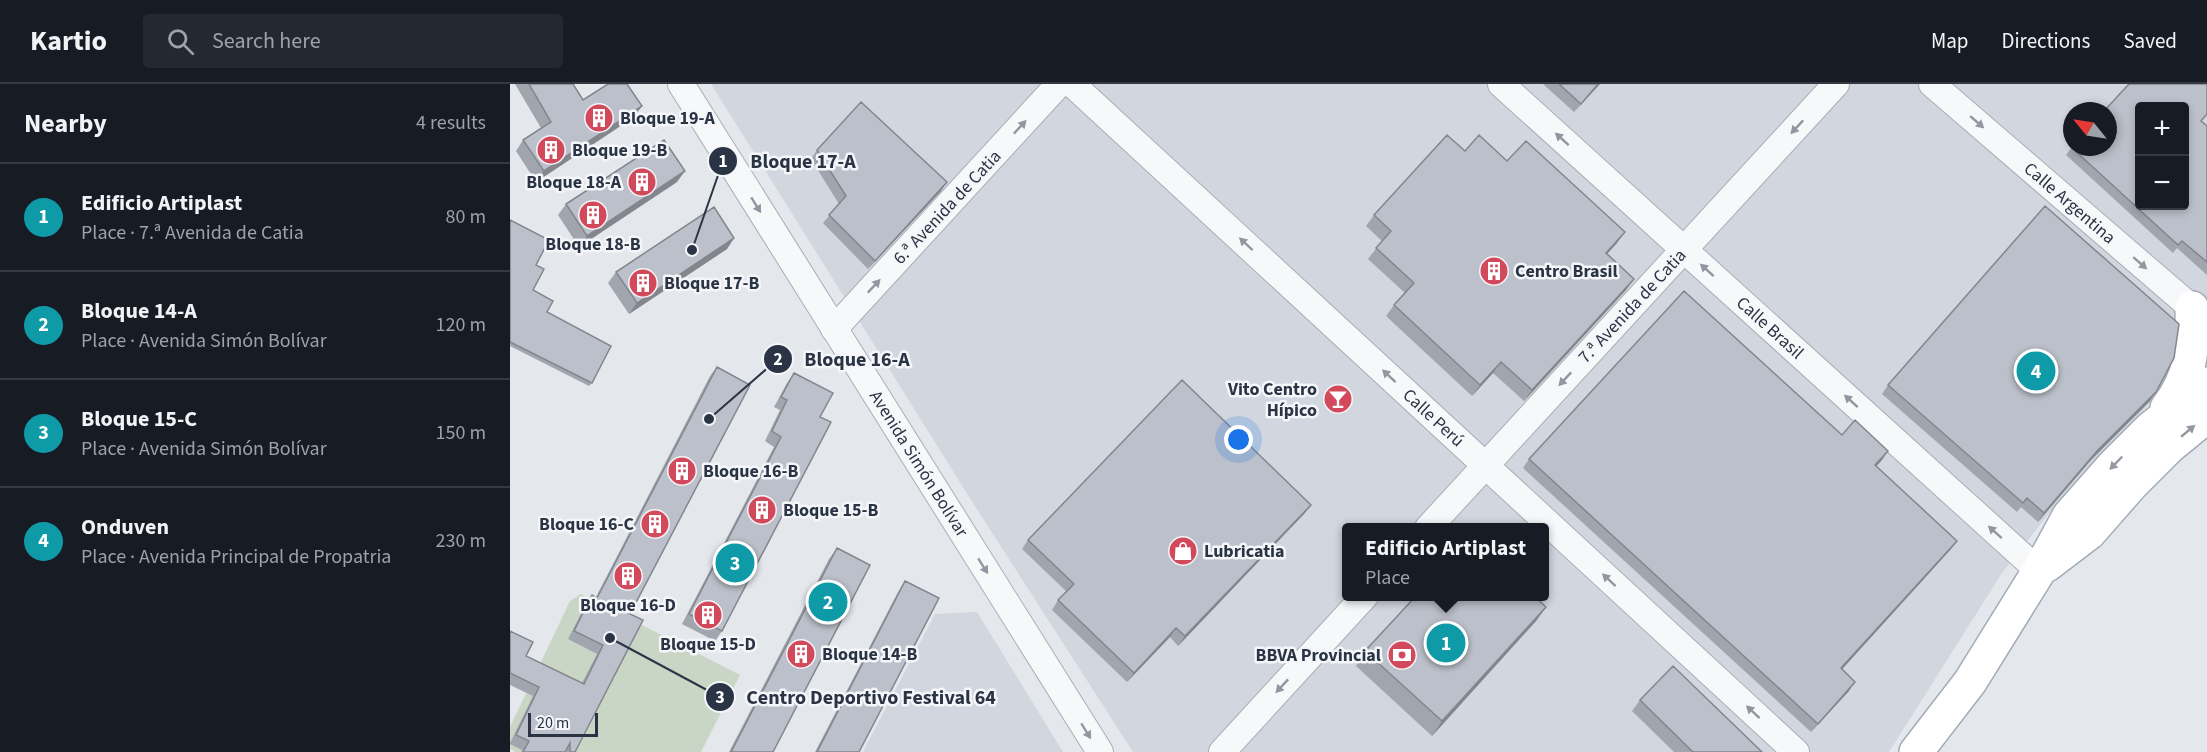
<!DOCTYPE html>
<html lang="en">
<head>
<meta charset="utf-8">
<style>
  :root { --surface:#171b24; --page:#242831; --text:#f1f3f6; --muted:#9ea1a6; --line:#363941; --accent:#0b8043 }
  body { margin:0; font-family:"Source Sans 3",sans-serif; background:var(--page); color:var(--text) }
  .controls { position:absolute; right:18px; top:18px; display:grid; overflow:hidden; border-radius:6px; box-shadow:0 3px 9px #0003 }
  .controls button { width:54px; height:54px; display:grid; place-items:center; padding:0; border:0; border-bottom:2px solid var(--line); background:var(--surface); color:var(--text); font:30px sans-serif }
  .compass { position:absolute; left:1553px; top:18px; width:54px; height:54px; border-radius:50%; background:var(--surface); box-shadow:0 3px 9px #0003; rotate:300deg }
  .scale { position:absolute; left:18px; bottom:15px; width:70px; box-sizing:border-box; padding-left:6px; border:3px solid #2b3445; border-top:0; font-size:16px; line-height:21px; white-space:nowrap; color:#2b3445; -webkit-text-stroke:4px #f4f6f9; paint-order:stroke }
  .you { position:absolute; left:729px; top:356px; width:21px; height:21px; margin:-15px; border:4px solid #fff; border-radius:50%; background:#1a73e8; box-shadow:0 0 0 9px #1a73e833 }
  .badge { display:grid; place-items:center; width:39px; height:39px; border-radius:50%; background:var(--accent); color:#fff; font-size:20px; font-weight:700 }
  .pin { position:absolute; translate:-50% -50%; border:3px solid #fff; box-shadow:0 2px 6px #0006 }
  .popup { position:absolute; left:832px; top:439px; width:207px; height:78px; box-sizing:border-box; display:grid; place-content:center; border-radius:6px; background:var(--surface); filter:drop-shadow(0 2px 4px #0005); font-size:20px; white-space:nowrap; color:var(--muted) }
  .popup b { font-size:22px; color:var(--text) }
  .popup::after { content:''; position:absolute; left:50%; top:100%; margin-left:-12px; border:12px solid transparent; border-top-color:var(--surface) }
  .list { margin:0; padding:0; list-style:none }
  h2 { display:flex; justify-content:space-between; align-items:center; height:78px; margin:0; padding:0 24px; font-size:26px }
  h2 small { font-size:20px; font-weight:400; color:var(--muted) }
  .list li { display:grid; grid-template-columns:39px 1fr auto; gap:18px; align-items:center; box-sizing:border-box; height:108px; padding:0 24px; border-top:2px solid var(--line) }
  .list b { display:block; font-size:22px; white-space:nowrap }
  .list p { margin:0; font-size:20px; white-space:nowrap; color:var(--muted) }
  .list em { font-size:20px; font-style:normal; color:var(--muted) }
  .icon { flex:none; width:33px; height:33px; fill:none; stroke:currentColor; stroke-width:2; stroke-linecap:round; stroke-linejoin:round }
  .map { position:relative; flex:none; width:1697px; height:668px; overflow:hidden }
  header { display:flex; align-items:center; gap:36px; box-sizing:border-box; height:84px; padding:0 30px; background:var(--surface); border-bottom:2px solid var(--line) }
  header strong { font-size:28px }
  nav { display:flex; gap:33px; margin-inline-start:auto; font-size:21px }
  .search { width:420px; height:54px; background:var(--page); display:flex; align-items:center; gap:15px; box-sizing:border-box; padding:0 21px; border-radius:6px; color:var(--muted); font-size:22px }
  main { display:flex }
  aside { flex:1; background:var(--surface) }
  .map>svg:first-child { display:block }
  .built { fill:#d2d6de; fill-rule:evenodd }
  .pitch { fill:#c9d6c5 }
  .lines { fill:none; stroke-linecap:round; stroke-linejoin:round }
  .minor-casing { stroke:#a9aeb7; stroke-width:28 }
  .major-casing { stroke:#a3abb8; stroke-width:36 }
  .minor { stroke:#f7f8fa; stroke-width:26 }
  .major { stroke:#fff; stroke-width:33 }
  .wall { fill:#a1a5ae }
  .shaded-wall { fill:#83868d }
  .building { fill:#bbc0ca; stroke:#83868d; stroke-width:1.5; fill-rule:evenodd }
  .oneway { fill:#9196a0 }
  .oneway2 { fill:#959aa2 }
  .labels { text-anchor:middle; stroke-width:5; stroke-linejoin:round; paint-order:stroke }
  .poi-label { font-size:18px; font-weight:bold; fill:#2b3445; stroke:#f4f6f9; text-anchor:start }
  .street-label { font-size:18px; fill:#2b3445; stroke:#f4f6f9 }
  .leader { fill:none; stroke:#2b3445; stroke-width:2 }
  .callout-dot { fill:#2b3445; stroke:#f4f6f9; stroke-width:2 }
  .mark-label { font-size:18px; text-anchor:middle; font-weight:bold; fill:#fff }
  .callout-label { font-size:20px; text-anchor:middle; font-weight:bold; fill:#2b3445; stroke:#f4f6f9; stroke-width:5; stroke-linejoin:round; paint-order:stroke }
</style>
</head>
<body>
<header>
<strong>Kartio</strong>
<div class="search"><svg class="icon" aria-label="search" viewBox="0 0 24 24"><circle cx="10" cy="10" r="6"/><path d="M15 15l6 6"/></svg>Search here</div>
<nav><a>Map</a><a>Directions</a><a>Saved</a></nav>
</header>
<main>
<aside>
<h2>Nearby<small>4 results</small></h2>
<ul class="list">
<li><span class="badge" style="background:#0f9aa8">1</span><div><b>Edificio Artiplast</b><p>Place · 7.ª Avenida de Catia</p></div><em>80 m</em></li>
<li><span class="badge" style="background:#0f9aa8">2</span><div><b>Bloque 14-A</b><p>Place · Avenida Simón Bolívar</p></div><em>120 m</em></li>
<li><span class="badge" style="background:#0f9aa8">3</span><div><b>Bloque 15-C</b><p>Place · Avenida Simón Bolívar</p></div><em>150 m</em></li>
<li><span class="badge" style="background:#0f9aa8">4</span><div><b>Onduven</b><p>Place · Avenida Principal de Propatria</p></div><em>230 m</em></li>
</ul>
</aside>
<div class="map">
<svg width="1697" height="668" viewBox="0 0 1697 668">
  <rect width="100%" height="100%" fill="#e4e7ec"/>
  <path class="built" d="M 201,0 L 1697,0 L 1697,276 L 1649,309 L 1541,427 L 1492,489 L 1379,668 L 623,668 L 463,419 ZM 1630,22 L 1674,22 L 1674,122 L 1630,122 ZM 1562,27 L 1598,27 L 1598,63 L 1562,63 ZM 837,444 L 1035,444 L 1035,512 L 837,512 Z
    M 467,528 L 553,668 L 353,668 L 425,530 Z"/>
  <path class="pitch" d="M 71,510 L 230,591 L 191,668 L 6,668 L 0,665 L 0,643 L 60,517 Z"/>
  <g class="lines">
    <g class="minor-casing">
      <g id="minor">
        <path id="s1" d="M 171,0 L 590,668"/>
        <path id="s2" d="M 562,0 L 1286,668"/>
        <path id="s3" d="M 991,0 L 1529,487"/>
        <path id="s4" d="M 1422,0 L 1697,237"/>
        <path d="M 324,245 L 549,0"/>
        <path d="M 918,444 L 1326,0"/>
        <path d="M 712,668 L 855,512"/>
      </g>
    </g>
    <g class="major-casing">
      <path id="major" d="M 1657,324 C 1682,292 1683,263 1682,224
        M 1537,481 L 1579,449 L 1622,400 L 1659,363 L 1697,332
        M 1406,668 L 1460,598 L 1529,487 L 1559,432 L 1603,382 L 1641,344 L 1697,300"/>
    </g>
    <use href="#minor" class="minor"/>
    <use href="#major" class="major"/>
  </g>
  <path class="wall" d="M 5,0 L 63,0 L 73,16 L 124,33 L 26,98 L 6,67 L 13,56 L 31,44 Z
    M 1033,0 L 1090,0 L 1064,28 Z
    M 1692,37 L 1697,42 L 1697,191 L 1667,164 L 1663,169 L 1556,71 L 1562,63 Z
    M 307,66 L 431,107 L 358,185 L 313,139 L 329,120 L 301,75 Z
    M 955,67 L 997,77 L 1107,159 L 1097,170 L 1116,206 L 1014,317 L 983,289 L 962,312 L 876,232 L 884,221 L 895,209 L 858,175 L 872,157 L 856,142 L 864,131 Z
    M 167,98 L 69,163 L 48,131 L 56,120 Z
    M 0,136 L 26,181 L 23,206 L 82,299 L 79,302 L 0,262 Z
    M 224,154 L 217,165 L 119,230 L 98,199 L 106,188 Z
    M 207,283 L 120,530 L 65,668 L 11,668 L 12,666 L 0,660 L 0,659 L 23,612 L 0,601 L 0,547 L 16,572 L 72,599 L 87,570 L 58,555 L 76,520 L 82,511 L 86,513 L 200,292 Z
    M 284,289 L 310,333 L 212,547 L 205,557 L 172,540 L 264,363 L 255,357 L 270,326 L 264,323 L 277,299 Z
    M 1378,301 L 1640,317 L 1581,376 L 1528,438 L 1511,423 L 1507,428 L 1372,310 Z
    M 1332,351 L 1372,376 L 1366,382 L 1441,465 L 1332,585 L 1339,607 L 1301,648 L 1013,384 L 1019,375 Z
    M 801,421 L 794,430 L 668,562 L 660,553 L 617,598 L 542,526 L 548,516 L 557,508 L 512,465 L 518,456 Z
    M 327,464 L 263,668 L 219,668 L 319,475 Z
    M 395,497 L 349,668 L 305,668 L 388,508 Z
    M 1036,523 L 1026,537 L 922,652 L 846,582 L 855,567 Z
    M 1130,616 L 1252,668 L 1164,668 L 1122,627 Z"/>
  <path class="shaded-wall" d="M 1088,0 L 1090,0 L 1064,28 L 1071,20 Z
    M 132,22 L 124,33 L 26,98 L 34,87 Z
    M 175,87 L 167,98 L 69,163 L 77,152 Z
    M 437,98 L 431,107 L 358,185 L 365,177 Z
    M 1115,148 L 1107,159 L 1088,180 L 1096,169 Z
    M 224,154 L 217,165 L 119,230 L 127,219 Z
    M 1124,195 L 1116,206 L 1014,317 L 1022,306 Z
    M 991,278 L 983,289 L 962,312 L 970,301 Z
    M 1646,308 L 1640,317 L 1581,376 L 1528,438 L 1534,429 L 1587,367 Z
    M 1378,367 L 1372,376 L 1359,390 L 1365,381 Z
    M 801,421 L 794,430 L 668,562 L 675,552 Z
    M 1447,457 L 1441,465 L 1325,593 L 1331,584 Z
    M 1036,523 L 1026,537 L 922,652 L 932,637 Z
    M 666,544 L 660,553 L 617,598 L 624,589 Z
    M 1345,598 L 1339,607 L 1301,648 L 1308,640 Z"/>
  <path class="building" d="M 19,0 L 63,0 L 73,16 L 98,0 L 117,0 L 132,22 L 34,87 L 13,56 L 41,38 Z
    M 1049,0 L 1088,0 L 1071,20 Z
    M 1619,0 L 1697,0 L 1697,30 L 1691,37 L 1697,42 L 1697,178 L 1672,157 L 1668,161 L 1561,63 L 1598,63 L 1598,27 L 1594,27 ZM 1629,22 L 1674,22 L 1674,122 L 1629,122 Z
    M 351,18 L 437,98 L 365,177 L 319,131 L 336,112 L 307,66 Z
    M 937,51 L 955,67 L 969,51 L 997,77 L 1016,57 L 1115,148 L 1096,169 L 1124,195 L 1022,306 L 991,278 L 970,301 L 884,221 L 904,199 L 866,164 L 881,147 L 864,131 Z
    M 154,56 L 175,87 L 77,152 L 56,120 Z
    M 1535,122 L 1669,240 L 1664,274 L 1646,308 L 1587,367 L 1534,429 L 1517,414 L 1513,419 L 1378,301 Z
    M 204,123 L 224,154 L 127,219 L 106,188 Z
    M 0,136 L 39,156 L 26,181 L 34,185 L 23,206 L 43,217 L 37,228 L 101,262 L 82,299 L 0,258 Z
    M 1174,207 L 1332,351 L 1345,336 L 1378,367 L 1365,381 L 1447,457 L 1331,584 L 1345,598 L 1308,640 L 1019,375 Z
    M 207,283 L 240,301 L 120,530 L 133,536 L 65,668 L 60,668 L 60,659 L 55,668 L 13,668 L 19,657 L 6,651 L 29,603 L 0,589 L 0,547 L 23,558 L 16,572 L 74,600 L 93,561 L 64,547 L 82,511 L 87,514 Z
    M 284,289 L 323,309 L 310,333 L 321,338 L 212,547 L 179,530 L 271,353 L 262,347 L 277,316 L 271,313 Z
    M 672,296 L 801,421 L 675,552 L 666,544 L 624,589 L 548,516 L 564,500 L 518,456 Z
    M 327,464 L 360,481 L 263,668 L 221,668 Z
    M 395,497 L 429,514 L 349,668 L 307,668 Z
    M 905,513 L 1025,513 L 1036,523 L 932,637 L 855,567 Z
    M 1163,582 L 1252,668 L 1183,668 L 1130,616 Z"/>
  <defs><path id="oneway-solid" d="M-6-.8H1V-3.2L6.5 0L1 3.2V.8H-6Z" transform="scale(1.5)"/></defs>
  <g class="oneway">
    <use href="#oneway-solid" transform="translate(1467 38) rotate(41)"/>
    <use href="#oneway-solid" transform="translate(510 43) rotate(-47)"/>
    <use href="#oneway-solid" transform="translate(1287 43) rotate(133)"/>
    <use href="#oneway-solid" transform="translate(1052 55) rotate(-138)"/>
    <use href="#oneway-solid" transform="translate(246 121) rotate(58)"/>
    <use href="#oneway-solid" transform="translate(736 160) rotate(-137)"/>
    <use href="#oneway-solid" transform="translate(1630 179) rotate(41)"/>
    <use href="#oneway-solid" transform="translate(1197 186) rotate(-138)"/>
    <use href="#oneway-solid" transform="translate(364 202) rotate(-47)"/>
    <use href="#oneway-solid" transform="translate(879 292) rotate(-137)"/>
    <use href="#oneway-solid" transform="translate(1055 295) rotate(133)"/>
    <use href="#oneway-solid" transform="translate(1341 317) rotate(-138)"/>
    <use href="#oneway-solid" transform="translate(1485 448) rotate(-138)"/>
    <use href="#oneway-solid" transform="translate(473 482) rotate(58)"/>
    <use href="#oneway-solid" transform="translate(1099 496) rotate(-137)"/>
    <use href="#oneway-solid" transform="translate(772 602) rotate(133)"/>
    <use href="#oneway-solid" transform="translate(1243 628) rotate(-137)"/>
    <use href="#oneway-solid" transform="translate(576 647) rotate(58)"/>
  </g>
  <g class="oneway2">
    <use href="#oneway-solid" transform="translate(1678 347) rotate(-40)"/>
    <use href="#oneway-solid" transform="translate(1606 379) rotate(134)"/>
  </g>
  <defs>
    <g id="building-disc" transform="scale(1.5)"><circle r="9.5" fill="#d1495b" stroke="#f4f6f9"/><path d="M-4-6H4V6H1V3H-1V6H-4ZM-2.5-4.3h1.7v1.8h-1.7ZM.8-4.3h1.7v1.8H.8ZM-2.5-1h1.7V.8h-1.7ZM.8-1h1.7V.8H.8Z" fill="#fff"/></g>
    <g id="bar-disc" transform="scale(1.5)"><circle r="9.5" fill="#d1495b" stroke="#f4f6f9"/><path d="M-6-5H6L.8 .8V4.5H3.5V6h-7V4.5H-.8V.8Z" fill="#fff"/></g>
    <g id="shop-disc" transform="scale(1.5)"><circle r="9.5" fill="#d1495b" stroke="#f4f6f9"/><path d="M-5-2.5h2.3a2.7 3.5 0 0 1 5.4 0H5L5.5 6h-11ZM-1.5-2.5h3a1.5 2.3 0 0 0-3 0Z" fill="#fff"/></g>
    <g id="bank-disc" transform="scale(1.5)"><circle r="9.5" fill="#d1495b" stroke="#f4f6f9"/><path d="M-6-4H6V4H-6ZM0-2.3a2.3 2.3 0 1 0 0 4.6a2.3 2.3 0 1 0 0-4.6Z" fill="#fff"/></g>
  </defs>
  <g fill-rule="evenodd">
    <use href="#building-disc" x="89" y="34"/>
    <use href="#building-disc" x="41" y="66"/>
    <use href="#building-disc" x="132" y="98"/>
    <use href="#building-disc" x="83" y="131"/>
    <use href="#building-disc" x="984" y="187"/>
    <use href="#building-disc" x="133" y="199"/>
    <use href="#bar-disc" x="828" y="315"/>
    <use href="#building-disc" x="172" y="387"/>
    <use href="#building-disc" x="252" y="426"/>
    <use href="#building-disc" x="145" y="440"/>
    <use href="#shop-disc" x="673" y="467"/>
    <use href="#building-disc" x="118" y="492"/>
    <use href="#building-disc" x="198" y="531"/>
    <use href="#building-disc" x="291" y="570"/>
    <use href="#bank-disc" x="892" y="571"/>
  </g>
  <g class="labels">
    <g class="poi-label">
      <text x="110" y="40">Bloque 19-A</text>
      <text x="62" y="72">Bloque 19-B</text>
      <text x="111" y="104" text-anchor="end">Bloque 18-A</text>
      <text x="83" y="166" text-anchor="middle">Bloque 18-B</text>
      <text x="1005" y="193">Centro Brasil</text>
      <text x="154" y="205">Bloque 17-B</text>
      <text x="807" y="311" text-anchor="end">Vito Centro<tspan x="807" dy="21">Hípico</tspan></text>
      <text x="193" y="393">Bloque 16-B</text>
      <text x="273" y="432">Bloque 15-B</text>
      <text x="124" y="446" text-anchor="end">Bloque 16-C</text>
      <text x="694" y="473">Lubricatia</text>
      <text x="118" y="527" text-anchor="middle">Bloque 16-D</text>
      <text x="198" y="566" text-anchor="middle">Bloque 15-D</text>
      <text x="312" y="576">Bloque 14-B</text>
      <text x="871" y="577" text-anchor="end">BBVA Provincial</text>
    </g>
    <g class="street-label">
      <text dy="6" stroke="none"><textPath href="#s4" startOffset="182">Calle Argentina</textPath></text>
      <text transform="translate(437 123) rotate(-47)" y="6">6.ª Avenida de Catia</text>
      <text transform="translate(1122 222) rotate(-47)" y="6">7.ª Avenida de Catia</text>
      <text dy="6" stroke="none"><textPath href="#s3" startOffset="363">Calle Brasil</textPath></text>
      <text dy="6" stroke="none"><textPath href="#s2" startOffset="492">Calle Perú</textPath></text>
      <text dy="6" stroke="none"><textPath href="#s1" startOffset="448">Avenida Simón Bolívar</textPath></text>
    </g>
  </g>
  <path class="leader" d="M182 166L213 77M199 335L268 275M100 554L210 613"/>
  <g class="callout-dot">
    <circle cx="182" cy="166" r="6"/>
    <circle cx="199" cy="335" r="6"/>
    <circle cx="100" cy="554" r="6"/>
    <circle cx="213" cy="77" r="15"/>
    <circle cx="268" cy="275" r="15"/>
    <circle cx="210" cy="613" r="15"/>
  </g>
  <g class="mark-label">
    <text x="213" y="83">1</text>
    <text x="268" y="281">2</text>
    <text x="210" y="619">3</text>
  </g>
  <g class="callout-label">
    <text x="293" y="84">Bloque 17-A</text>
    <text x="347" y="282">Bloque 16-A</text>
    <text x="361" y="620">Centro Deportivo Festival 64</text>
  </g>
</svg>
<div class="controls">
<button>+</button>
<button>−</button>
</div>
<svg class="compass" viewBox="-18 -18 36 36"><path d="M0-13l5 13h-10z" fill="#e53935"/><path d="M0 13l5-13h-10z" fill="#9ea1a6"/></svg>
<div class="scale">20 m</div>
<div class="you"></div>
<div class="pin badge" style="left:936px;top:559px;background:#0f9aa8">1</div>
<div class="popup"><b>Edificio Artiplast</b>Place</div>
<div class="pin badge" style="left:318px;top:518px;background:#0f9aa8">2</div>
<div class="pin badge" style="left:225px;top:479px;background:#0f9aa8">3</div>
<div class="pin badge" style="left:1526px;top:287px;background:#0f9aa8">4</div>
</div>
</main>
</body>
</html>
